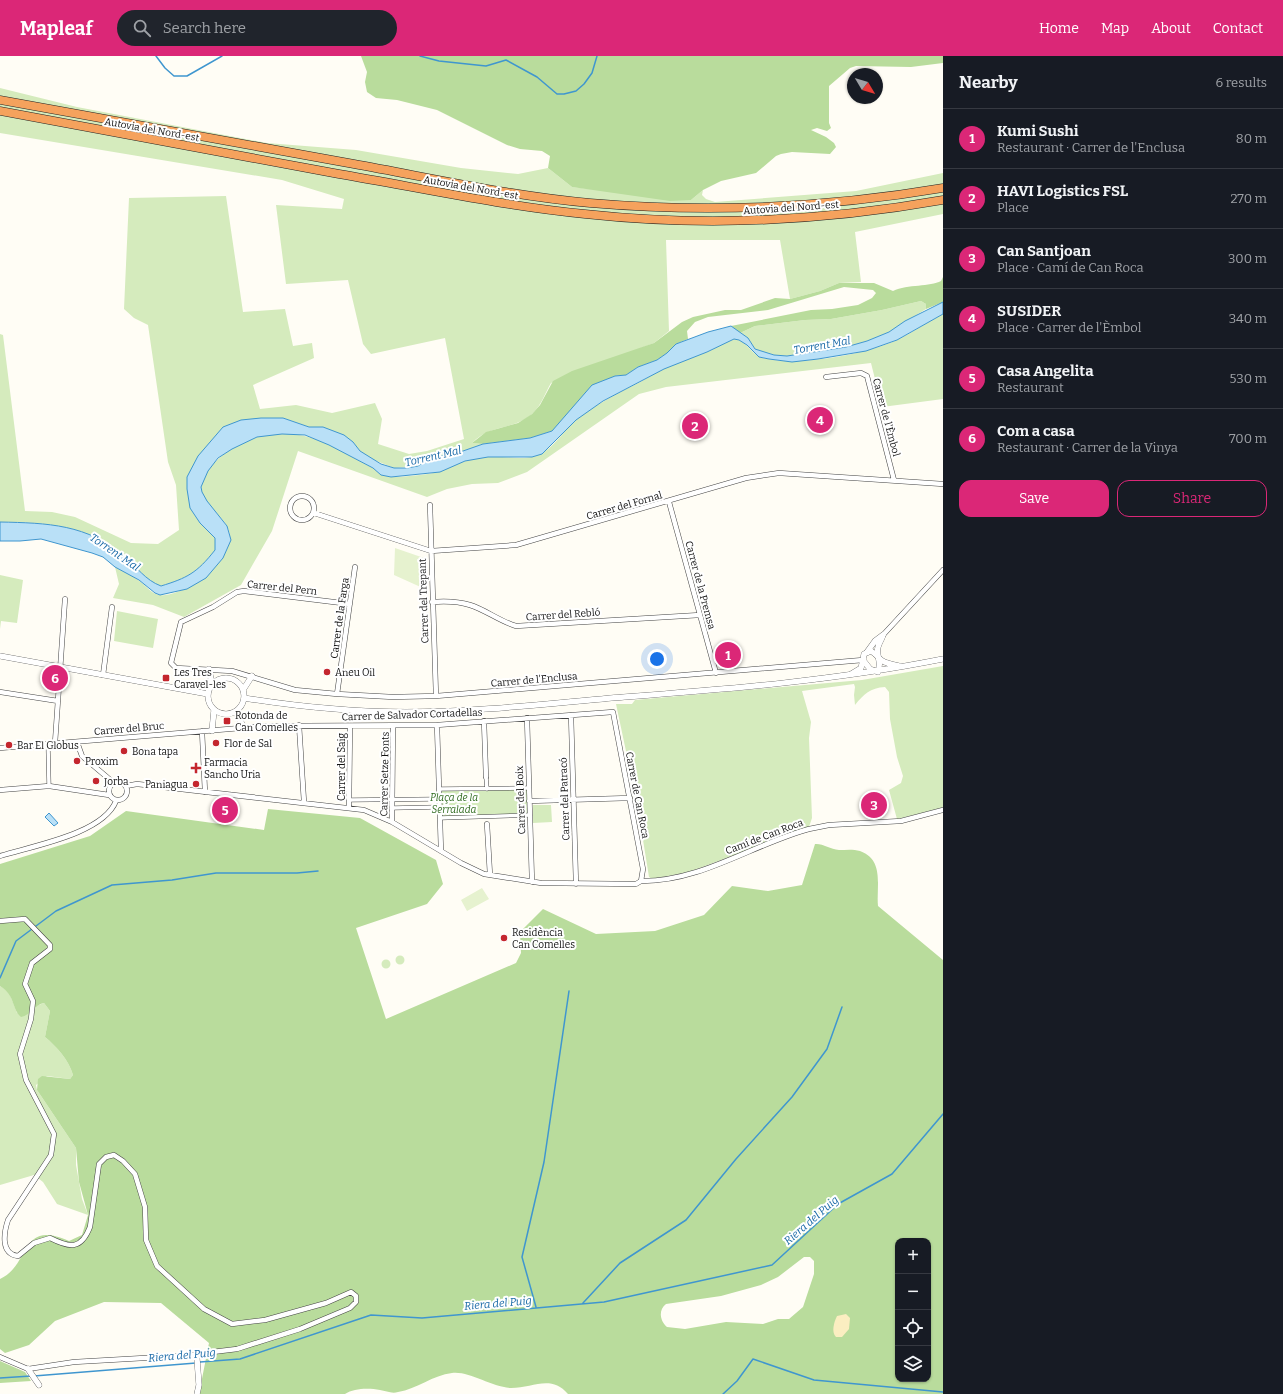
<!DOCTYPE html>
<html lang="en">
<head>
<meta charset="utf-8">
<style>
  :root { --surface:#171b24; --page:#20242c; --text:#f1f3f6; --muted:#9ea1a6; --line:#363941; --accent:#db2777 }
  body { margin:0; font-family:Bitter,serif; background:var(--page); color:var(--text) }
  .controls { position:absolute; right:12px; bottom:12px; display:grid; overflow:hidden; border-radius:8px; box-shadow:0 1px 3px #0004 }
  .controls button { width:36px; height:36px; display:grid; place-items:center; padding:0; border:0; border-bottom:1px solid var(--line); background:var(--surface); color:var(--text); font:20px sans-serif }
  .compass { position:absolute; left:847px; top:12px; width:36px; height:36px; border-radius:50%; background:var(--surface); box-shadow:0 1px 3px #0004; rotate:128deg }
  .you { position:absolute; left:657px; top:603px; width:14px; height:14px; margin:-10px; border:3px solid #fff; border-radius:50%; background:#1a73e8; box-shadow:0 0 0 6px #1a73e833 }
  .badge { display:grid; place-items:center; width:26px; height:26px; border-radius:50%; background:var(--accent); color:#fff; font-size:13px; font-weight:700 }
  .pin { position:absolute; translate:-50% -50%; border:2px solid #fff; box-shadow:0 1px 4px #0006 }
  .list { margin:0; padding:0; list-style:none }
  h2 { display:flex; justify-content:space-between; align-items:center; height:52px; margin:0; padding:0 16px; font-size:17px }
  h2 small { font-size:13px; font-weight:400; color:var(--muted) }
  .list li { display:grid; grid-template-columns:26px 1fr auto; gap:12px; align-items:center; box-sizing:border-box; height:60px; padding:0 16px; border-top:1px solid var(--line) }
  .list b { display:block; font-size:15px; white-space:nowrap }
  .list p { margin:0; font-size:13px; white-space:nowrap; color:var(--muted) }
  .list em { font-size:13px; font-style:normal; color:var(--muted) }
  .actions { display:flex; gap:8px; padding:12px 16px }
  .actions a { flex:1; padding:9px 0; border:1px solid var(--accent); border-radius:12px; text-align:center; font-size:14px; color:var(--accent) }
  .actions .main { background:var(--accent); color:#fff }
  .icon { flex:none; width:22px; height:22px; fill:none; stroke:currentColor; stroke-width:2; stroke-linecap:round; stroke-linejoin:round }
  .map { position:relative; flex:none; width:943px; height:1338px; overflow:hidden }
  header { display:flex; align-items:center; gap:24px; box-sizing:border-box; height:56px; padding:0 20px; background:var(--accent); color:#fff }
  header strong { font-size:19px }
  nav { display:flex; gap:22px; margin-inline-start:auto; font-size:14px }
  .search { width:280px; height:36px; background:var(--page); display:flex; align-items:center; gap:10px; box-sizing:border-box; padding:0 14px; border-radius:22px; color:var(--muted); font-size:15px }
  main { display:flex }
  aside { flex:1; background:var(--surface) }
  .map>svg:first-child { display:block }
  .green { fill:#d5ebbd }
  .forest { fill:#b9dc9c; fill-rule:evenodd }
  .sand { fill:#fbeec1 }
  .pitch { fill:#e6f2cf }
  .water { fill:#b9e0f7; stroke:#3f96cf }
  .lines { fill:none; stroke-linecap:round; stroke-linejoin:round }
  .stream { stroke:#3f96cf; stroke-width:1.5 }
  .pedestrian-casing { stroke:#444; stroke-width:4.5 }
  .minor-casing { stroke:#444; stroke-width:5.5 }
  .tertiary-casing { stroke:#444; stroke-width:6 }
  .motorway-casing { stroke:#222; stroke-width:9 }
  .pedestrian { stroke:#fff; stroke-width:3.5 }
  .minor { stroke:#fff; stroke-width:4.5 }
  .tertiary { stroke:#fff; stroke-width:5.5 }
  .motorway { stroke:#f5a25d; stroke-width:8 }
  .poi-dot { fill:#c4262e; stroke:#fff; stroke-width:1.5 }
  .labels { text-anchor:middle; stroke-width:4; stroke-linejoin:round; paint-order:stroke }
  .street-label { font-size:10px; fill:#111; stroke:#fff }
  .poi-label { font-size:10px; fill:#111; stroke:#fff; text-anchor:start }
  .park-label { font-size:10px; font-style:italic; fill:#2f6b1f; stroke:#fff }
  .water-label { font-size:11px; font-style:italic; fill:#1768a6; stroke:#fff }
</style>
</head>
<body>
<header>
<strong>Mapleaf</strong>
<div class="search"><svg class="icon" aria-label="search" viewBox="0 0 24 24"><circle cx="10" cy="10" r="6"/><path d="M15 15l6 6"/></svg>Search here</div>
<nav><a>Home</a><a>Map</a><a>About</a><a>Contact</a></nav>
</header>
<main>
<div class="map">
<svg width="943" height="1338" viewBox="0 0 943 1338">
  <rect width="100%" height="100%" fill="#fffdf5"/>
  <path class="green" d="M 0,32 L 77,51 L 267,87 L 356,94 L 461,112 L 518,118 L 548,112 L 572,131 L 691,144 L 703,134 L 702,139 L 706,143 L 715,146 L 856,135 L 943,117 L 943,158 L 855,176 L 861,226 L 839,227 L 820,235 L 790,243 L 780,184 L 666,184 L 669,275 L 654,287 L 551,327 C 545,337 542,348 533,357 C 516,374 489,368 472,387 L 483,388 L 463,395 L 429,403 L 418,410 L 394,412 L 369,402 L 360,395 L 353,386 L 323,371 L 309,371 L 283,362 L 223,371 L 190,452 L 200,467 L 215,482 L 215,494 C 198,516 186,523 160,530 C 145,524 137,511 125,501 C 88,469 46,466 0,466 L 0,278 L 3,279 L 25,455 L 52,456 L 75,461 L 131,487 L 158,488 L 179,474 L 176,429 L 168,406 L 148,269 L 134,262 L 124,253 L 129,142 L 226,140 L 243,256 L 285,253 L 293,290 L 312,287 L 314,302 L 253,329 L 260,353 L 296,349 L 332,357 L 375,347 L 382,363 L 378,388 L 409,398 L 427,395 L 464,383 L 445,282 L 371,298 L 363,288 L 348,224 L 286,228 L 276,149 L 342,153 L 344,143 L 282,124 L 0,77 Z
    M 921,245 L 926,248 L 926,253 L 889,276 L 867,285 L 846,291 L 787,300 L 774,299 L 755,293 L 748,282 L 740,277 L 755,270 L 805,264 L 831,263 L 882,254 Z
    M 943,258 L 943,343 L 882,351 L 871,307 L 666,331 L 639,338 L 527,416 L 498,427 L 472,428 L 447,433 L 427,441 L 298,395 L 272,475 L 241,529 L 184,561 L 153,549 L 113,542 L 119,528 L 115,511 C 123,515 131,519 138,524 C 145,528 150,537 159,539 C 184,542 237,503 229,475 C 225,460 201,449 201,432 C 201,412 230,392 246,385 C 294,365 328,388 369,410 C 378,415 384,422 397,421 C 410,420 425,419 438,416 C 445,414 451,410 457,408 C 467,404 478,401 488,401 C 505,399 528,407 544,396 C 557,387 565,373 577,363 C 597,348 618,337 640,326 C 648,322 655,317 663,313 C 677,307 692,302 707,296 C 715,293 726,284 735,283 C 745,283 751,297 760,301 C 764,303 770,303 775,304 C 809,308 866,298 897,284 C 913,276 928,266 943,258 Z
    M 0,519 L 23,524 L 17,567 L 1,565 L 0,573 Z
    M 117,555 L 158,563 L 153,592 L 114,585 Z
    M 943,610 L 943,752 L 897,763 L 889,734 L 901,727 L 903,720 L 897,701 L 890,663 L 889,636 L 885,631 C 870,632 864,638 855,649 L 854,639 L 855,631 L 854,628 L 802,635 L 811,666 L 809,682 L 812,762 L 809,771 L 689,816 L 652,823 L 649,821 L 638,753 L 641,752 L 640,747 L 637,747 L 616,648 L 632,648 L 635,644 L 657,642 L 862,624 Z
    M 529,732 L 530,759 L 440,762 L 439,733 Z
    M 533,749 L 551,749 L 552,766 L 533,767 Z
    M395.5 904a4.5 4.5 0 1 1 9 0a4.5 4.5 0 1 1-9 0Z
    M381.5 908a4.5 4.5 0 1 1 9 0a4.5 4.5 0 1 1-9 0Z
    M 0,930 L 9,936 L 17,957 L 44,947 L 50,955 L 45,981 C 56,990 69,1004 73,1019 L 70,1023 L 47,1020 L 36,1029 L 37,1034 L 76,1092 L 76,1109 L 82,1143 L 88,1159 L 57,1148 L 43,1126 L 34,1119 L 0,1129 Z"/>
  <path class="forest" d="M 361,0 L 943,0 L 943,7 L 911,11 L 856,10 L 850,12 L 829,30 L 829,67 L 831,72 L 827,75 L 817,72 L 811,74 L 826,81 L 834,87 L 836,91 L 830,98 L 792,96 L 781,98 L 776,100 L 756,117 L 721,125 L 703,134 L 691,144 L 670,145 L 572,131 L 548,112 L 550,100 L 542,95 L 520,93 L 507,89 L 437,54 L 397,44 L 376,42 L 367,36 L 365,26 L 367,16 Z
    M 943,221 L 943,246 L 926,253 L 926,248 L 921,245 L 882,254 L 831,263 L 805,264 L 755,270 L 740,277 L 731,270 L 811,254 L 832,253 L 858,249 L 872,242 L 876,237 L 873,234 L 844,231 L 768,254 L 708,261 L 695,266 L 687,275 L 688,283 L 676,288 L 667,297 L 657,304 L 638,311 L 626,319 L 615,320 L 569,357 L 552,375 L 530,382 L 483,388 L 472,387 L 486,376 L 518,367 L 532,358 L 540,349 L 553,325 L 572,315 L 654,287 L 682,266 L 693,261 L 725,254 L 741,254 L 775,242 L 790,243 L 820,235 L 839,227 L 874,227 L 893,235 C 908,228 930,231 941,225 Z
    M 268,753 L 360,762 L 436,804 L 443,828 L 427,848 L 356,872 L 386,963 L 516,907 L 521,897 L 520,876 L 543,853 L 596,878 L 655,875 L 704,859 L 732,830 L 768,835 L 802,829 L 815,788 C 822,787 830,793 839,794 C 846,794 853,793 860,795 C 885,804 876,831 878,850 L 943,904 L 943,1338 L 568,1338 C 551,1318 533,1332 511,1332 C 491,1331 470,1315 452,1317 C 433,1319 417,1333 398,1336 C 392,1338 386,1335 380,1334 C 369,1332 354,1332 345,1338 L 199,1338 L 209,1287 L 161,1247 L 104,1246 L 55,1265 L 29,1289 L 5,1297 L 0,1293 L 0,1223 C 32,1208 19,1163 69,1185 L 82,1179 L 88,1159 L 79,1126 L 76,1092 L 37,1034 L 38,1023 L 42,1020 L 70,1023 L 73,1019 C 69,1004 56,990 45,981 L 50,955 L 44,947 C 34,949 31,959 21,961 C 11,952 16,940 0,930 L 0,808 L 90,780 L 126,755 L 264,774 ZM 898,1185 L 928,1185 L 928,1323 L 898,1323 ZM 804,1201 L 810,1201 L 814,1205 L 814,1218 L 803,1251 L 789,1263 L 778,1263 L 763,1268 L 726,1266 L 685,1273 L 667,1271 C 660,1265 658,1254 666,1248 L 721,1240 L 761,1229 L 778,1221 Z
    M 0,1305 L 25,1316 L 31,1325 L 0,1327 Z"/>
  <path class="sand" d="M 846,1258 L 850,1262 L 849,1273 L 842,1281 L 836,1281 C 831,1276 834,1266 837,1260 Z"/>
  <path class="pitch" d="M 395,492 L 424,502 L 425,533 L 394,519 Z
    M 482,832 L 489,843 L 467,855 L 461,844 Z"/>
  <path class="water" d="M 943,246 L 943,258 L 897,284 L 866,295 L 818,303 L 792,306 L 769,303 L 759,301 L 747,289 L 739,284 L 734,283 L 707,296 L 664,313 L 603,345 L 576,364 L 542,398 L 532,401 L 488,401 L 465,405 L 440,416 L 391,421 L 381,419 L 373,412 L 329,389 L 305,379 L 282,378 L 257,381 L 232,393 L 218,402 L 208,415 L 201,431 L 202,436 L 207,445 L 227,470 L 231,484 L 223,502 L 206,522 L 187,533 L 160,539 L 155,537 L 139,524 L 115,511 L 103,501 L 92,497 L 41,483 L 20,485 L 0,485 L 0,466 C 47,467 88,468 125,501 C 137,511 145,524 161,530 C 187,522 197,517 215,494 L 215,482 L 200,467 L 190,452 L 187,433 L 187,421 L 198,400 L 223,371 L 241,364 L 261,362 L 283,362 L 309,371 L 323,371 L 344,379 L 353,386 L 360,395 L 381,408 L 394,412 L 407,412 L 418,410 L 429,403 L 463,395 L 483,388 L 530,382 L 552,375 L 592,329 L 615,320 L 626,319 L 638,311 L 657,304 L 667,297 L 676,288 L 708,276 L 731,270 L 748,282 L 755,293 L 774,299 L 787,300 L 846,291 L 867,285 L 889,276 L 905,265 Z
    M 49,757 L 58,767 L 54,770 L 45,761 Z"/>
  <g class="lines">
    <path class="stream" d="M 156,0 L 165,12 L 174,20 L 187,20 L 222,0
      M 420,0 L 439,5 L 486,10 L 506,4 L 537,21 L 557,38 L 564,38 L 576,35 L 584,28 L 592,17 L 597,0
      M 0,922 L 16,885 L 56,855 L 112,829 L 172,824 L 216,817 L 297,817 L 318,815
      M 583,1247 L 620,1207 L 686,1164 L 736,1103 L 792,1041 L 827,993 L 842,951
      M 536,1251 L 522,1201 L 544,1106 L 569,935
      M 200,1306 L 240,1303 L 371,1259 L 422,1262 L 604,1246 L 772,1209 L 838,1148 L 892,1118 L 943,1058
      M 34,1320 L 196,1307
      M 0,1322 L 31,1320
      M 723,1338 L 737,1325 L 753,1303 L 814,1324 L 943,1336"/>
    <g class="pedestrian-casing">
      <path id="pedestrian" d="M 48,688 L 49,730
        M 486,721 L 487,733
        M 439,733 L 529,732
        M 349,744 L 439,743
        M 392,752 L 439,751
        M 440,762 L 530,759"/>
    </g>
    <g class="minor-casing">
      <path id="minor" d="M 826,321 L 861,317 L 867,320 L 894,424
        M290 452a12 12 0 1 1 24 0a12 12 0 1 1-24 0Z
        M 669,446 L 716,617
        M 430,449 L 436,640
        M 314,457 L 431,495 L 516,489 L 746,422 L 779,417 L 943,428
        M 432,546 C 445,545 457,545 470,549 C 486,554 499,565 516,570 L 700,559
        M 350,548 L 244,535 L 237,536 L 213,551 L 181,566 L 171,607 L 176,612 L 232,615 L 295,634 L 337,638 L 393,641 L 436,640 L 863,604
        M 883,579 L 943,514
        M 103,619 L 112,551
        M 0,636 L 58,645
        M 337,638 L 355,511
        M 571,659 L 576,828
        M 527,662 L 532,826
        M 484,665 L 486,721
        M 299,669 L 304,746
        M 437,669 L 441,795
        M 202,675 L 205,736
        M 77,686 L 82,700 L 114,727
        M 55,687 L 65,543
        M 0,692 L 264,670 L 437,669 L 613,656 L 643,813 L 641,825
        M109 735a9 9 0 1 1 18 0a9 9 0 1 1-18 0Z
        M 126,730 L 137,728 L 364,754 L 392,766 L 461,807 L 484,818 L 541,827 L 636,828 L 641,825
        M 0,734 L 49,730 L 109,739
        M 529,745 L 630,742
        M 349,751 L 350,670
        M 392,766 L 393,670
        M 487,768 L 490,819
        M 0,800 C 32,790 103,778 116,745
        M 641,825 C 701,826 753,788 809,773 L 829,769 L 901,765 L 943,754
        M 0,865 L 25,863 L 50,889 L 50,893 L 32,907 L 25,928 L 33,945 L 31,963 L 20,998 L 26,1024 L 54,1078 L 51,1099 L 8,1164 C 4,1176 0,1198 18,1200 L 34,1187 L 50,1182 C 70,1192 81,1194 90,1171 L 99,1108 L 106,1101 L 114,1099 L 123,1105 L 135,1118 L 145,1151 L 146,1184 L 157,1210 L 204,1253 L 232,1268 L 265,1264 L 326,1247 L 351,1236 L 356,1240 L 356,1246 L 350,1252 L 300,1273 L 237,1293 L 196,1298
        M 0,1301 L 28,1313 L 74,1306 L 197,1299"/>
    </g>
    <g class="tertiary-casing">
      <path id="tertiary" d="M 883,579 C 882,583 879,587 878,591 C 876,601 882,605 878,616 L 870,613 L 863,604 L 864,598 L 871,595 C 876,598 878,601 881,604 C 887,608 894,609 900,610
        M 867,596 L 875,585 L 883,579
        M 0,600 L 208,638
        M 209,613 L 212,628
        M 851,618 L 861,612 L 863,604
        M208 640a18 18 0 1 1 36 0a18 18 0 1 1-36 0Z
        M 243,634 L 252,620
        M 244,642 C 294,650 355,656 406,656 C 479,656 552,647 624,641 C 731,633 838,624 943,603
        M 236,656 L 244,672
        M 212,675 L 214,654
        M 197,1303 L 199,1329 L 197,1338
        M 28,1313 L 39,1329"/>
    </g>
    <g class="motorway-casing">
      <path id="motorway" d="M 0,44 C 118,65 236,86 354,108 C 432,122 511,140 590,147 C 708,157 826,152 943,132
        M 0,55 C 113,76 226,97 339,118 C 421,132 503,150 585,158 C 704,171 825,165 943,144"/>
    </g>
    <use href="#pedestrian" class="pedestrian"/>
    <use href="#minor" class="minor"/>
    <use href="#tertiary" class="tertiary"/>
    <use href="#motorway" class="motorway"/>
  </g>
  <g class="poi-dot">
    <circle cx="327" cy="616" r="4"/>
    <rect x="162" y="618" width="8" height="8" rx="2"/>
    <rect x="223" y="661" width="8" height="8" rx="2"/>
    <circle cx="216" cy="687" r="4"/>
    <circle cx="9" cy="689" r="4"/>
    <circle cx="124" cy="695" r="4"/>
    <circle cx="77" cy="705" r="4"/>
    <path d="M194 706h4v4h4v4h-4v4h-4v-4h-4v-4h4z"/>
    <circle cx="96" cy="725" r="4"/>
    <circle cx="196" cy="728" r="4"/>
    <circle cx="504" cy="882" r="4"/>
  </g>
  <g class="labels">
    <g class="street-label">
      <text transform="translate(152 73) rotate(10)" y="4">Autovia del Nord-est</text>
      <text transform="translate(471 131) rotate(10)" y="4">Autovia del Nord-est</text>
      <text transform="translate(791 151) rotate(-4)" y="4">Autovia del Nord-est</text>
      <text transform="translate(887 361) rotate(75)" y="4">Carrer de l'Èmbol</text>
      <text transform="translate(624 449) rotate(-16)" y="4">Carrer del Fornal</text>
      <text transform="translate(701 529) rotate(75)" y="4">Carrer de la Premsa</text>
      <text transform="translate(282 531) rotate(6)" y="4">Carrer del Pern</text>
      <text transform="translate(423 545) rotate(-92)" y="4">Carrer del Trepant</text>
      <text transform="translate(563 558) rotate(-4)" y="4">Carrer del Rebló</text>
      <text transform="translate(339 562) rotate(-82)" y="4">Carrer de la Farga</text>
      <text transform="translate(534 623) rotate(-5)" y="4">Carrer de l'Enclusa</text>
      <text transform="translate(412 658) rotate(-2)" y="4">Carrer de Salvador Cortadellas</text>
      <text transform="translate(129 672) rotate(-5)" y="4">Carrer del Bruc</text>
      <text transform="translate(341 711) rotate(-90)" y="4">Carrer del Saig</text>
      <text transform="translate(384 718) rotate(-89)" y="4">Carrer Setze Fonts</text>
      <text transform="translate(638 739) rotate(79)" y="4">Carrer de Can Roca</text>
      <text transform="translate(564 743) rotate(-92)" y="4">Carrer del Patracó</text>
      <text transform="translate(520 744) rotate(-92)" y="4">Carrer del Boix</text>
      <text transform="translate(764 780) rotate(-21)" y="4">Camí de Can Roca</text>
    </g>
    <g class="poi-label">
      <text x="174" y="620">Les Tres<tspan x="174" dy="12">Caravel-les</tspan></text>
      <text x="335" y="620">Aneu Oil</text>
      <text x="235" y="663">Rotonda de<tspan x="235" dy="12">Can Comelles</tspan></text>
      <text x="224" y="691">Flor de Sal</text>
      <text x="17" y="693">Bar El Globus</text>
      <text x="132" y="699">Bona tapa</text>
      <text x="85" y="709">Proxim</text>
      <text x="204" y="710">Farmacia<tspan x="204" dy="12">Sancho Uria</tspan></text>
      <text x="104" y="729">Jorba</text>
      <text x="188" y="732" text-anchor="end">Paniagua</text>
      <text x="512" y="880">Residència<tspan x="512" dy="12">Can Comelles</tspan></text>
    </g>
    <g class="park-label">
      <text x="454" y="745">Plaça de la<tspan x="454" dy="12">Serralada</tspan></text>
    </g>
    <g class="water-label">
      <text transform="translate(822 289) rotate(-10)" y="4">Torrent Mal</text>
      <text transform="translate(433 400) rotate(-13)" y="4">Torrent Mal</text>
      <text transform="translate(115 496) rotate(34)" y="4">Torrent Mal</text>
      <text transform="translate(811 1164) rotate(-41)" y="4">Riera del Puig</text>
      <text transform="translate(498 1247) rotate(-5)" y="4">Riera del Puig</text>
      <text transform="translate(182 1299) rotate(-5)" y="4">Riera del Puig</text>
    </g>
  </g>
</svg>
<div class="controls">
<button>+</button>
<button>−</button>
<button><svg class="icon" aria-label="locate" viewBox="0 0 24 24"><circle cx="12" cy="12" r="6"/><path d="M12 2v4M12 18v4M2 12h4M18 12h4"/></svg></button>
<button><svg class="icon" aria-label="layers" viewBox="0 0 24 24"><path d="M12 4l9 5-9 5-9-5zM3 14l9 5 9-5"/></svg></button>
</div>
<svg class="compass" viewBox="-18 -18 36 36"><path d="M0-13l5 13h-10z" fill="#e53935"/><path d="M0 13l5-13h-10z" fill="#9ea1a6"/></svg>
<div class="you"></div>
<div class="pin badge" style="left:728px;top:599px">1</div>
<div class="pin badge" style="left:695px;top:370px">2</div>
<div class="pin badge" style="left:874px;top:749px">3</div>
<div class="pin badge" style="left:820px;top:364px">4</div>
<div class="pin badge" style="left:225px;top:754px">5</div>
<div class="pin badge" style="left:55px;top:622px">6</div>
</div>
<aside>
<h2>Nearby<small>6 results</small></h2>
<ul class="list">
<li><span class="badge">1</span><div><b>Kumi Sushi</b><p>Restaurant · Carrer de l'Enclusa</p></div><em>80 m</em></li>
<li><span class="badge">2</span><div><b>HAVI Logistics FSL</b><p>Place</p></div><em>270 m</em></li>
<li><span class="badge">3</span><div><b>Can Santjoan</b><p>Place · Camí de Can Roca</p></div><em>300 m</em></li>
<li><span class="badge">4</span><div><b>SUSIDER</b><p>Place · Carrer de l'Èmbol</p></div><em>340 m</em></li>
<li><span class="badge">5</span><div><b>Casa Angelita</b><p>Restaurant</p></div><em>530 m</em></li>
<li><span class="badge">6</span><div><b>Com a casa</b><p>Restaurant · Carrer de la Vinya</p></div><em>700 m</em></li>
</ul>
<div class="actions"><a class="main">Save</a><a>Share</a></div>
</aside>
</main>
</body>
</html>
